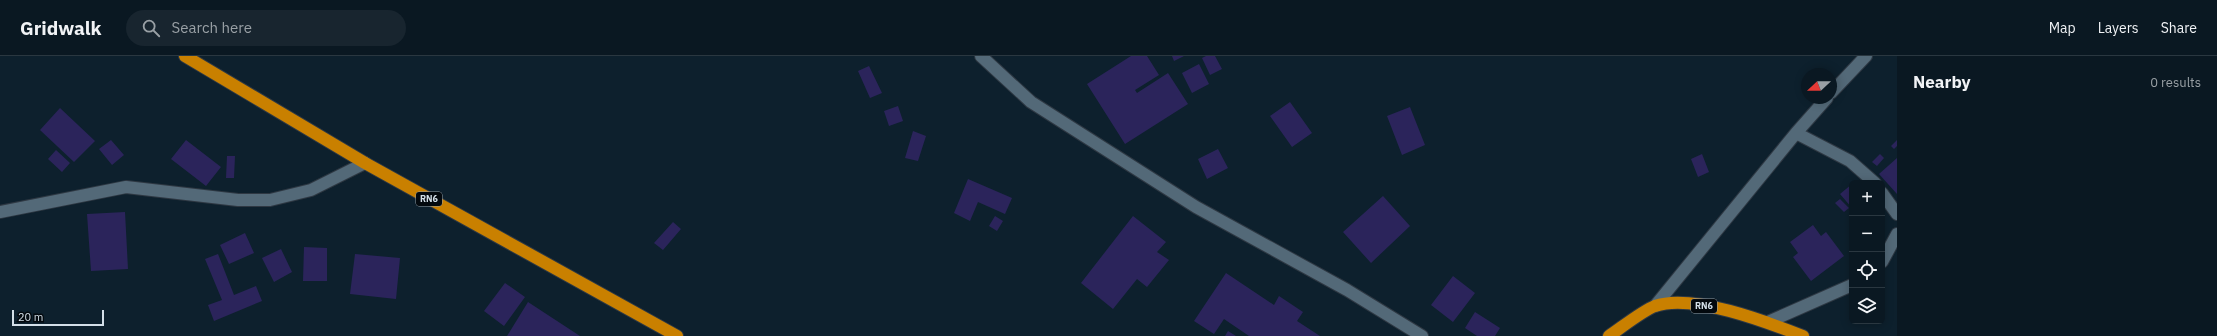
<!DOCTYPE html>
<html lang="en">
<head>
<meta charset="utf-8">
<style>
  :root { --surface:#0a1822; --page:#18252f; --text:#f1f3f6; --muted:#99a0a5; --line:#2a3740 }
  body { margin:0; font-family:"IBM Plex Sans",sans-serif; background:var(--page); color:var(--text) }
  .controls { position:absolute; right:12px; bottom:12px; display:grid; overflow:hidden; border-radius:6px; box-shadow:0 2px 10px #0003 }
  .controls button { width:36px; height:36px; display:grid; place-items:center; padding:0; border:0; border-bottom:1px solid var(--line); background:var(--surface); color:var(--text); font:20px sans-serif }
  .compass { position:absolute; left:1801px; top:12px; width:36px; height:36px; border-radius:50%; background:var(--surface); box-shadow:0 2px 10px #0003; rotate:248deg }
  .scale { position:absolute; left:12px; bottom:10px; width:92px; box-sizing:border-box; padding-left:4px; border:2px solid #d3dfe8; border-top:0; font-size:11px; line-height:14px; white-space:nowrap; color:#d3dfe8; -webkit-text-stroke:3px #03090e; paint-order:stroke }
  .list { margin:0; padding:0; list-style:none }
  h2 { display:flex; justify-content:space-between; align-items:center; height:52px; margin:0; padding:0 16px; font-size:17px }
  h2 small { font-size:13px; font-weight:400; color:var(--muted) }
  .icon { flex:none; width:22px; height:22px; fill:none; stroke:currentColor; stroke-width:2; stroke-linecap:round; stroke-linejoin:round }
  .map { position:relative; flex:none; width:1897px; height:280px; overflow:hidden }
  header { display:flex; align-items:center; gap:24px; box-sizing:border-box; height:56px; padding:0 20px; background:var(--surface); border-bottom:1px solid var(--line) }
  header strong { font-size:19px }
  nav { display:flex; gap:22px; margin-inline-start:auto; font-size:14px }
  .search { width:280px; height:36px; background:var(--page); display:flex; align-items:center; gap:10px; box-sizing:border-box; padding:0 14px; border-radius:22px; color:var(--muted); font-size:15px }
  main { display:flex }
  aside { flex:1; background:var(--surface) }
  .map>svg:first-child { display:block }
  .building { fill:#2b245b }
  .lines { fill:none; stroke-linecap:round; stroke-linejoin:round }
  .minor-casing { stroke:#2e3843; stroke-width:14 }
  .highway-casing { stroke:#2e3843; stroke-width:14 }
  .minor { stroke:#536978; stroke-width:12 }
  .highway { stroke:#c98000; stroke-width:12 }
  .labels { text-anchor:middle; stroke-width:4; stroke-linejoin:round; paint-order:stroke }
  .shield { fill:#03090e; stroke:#959fa7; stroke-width:1 }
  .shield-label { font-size:9px; font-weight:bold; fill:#d3dfe8 }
</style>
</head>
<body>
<header>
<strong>Gridwalk</strong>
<div class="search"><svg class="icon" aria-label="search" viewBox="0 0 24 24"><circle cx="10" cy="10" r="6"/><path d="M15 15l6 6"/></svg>Search here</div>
<nav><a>Map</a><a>Layers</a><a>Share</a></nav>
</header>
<main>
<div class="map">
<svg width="1897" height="280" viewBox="0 0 1897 280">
  <rect width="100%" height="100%" fill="#0d202d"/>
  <path class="building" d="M 1131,0 L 1147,0 L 1159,19 L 1135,34 L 1137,37 L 1168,17 L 1188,48 L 1125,88 L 1087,28 Z
    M 1172,0 L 1184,0 L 1174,5 Z
    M 1206,0 L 1215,0 L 1222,13 L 1210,19 L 1202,2 Z
    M 1199,8 L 1209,28 L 1192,37 L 1182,17 Z
    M 869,10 L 882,37 L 870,42 L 858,15 Z
    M 1290,46 L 1312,77 L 1292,91 L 1270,60 Z
    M 898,50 L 903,65 L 889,70 L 884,55 Z
    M 1410,51 L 1425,89 L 1402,99 L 1387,60 Z
    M 60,52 L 95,85 L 74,106 L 40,74 Z
    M 913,75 L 926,80 L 918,105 L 905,102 Z
    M 111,84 L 124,99 L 112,109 L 99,93 Z
    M 186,84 L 221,111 L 206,130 L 171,103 Z
    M 1897,84 L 1897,90 L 1894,93 L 1891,90 Z
    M 1218,93 L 1228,112 L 1207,123 L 1198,103 Z
    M 56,94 L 70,107 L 62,116 L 48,103 Z
    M 1702,98 L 1709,116 L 1698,121 L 1691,103 Z
    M 1880,98 L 1884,102 L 1877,110 L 1872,106 Z
    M 227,100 L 235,100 L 234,122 L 226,122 Z
    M 1897,102 L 1897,138 L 1879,118 Z
    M 968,123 L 1012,142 L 1005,158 L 978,146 L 970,165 L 954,157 Z
    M 1852,128 L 1852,152 L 1840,138 Z
    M 1383,140 L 1410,170 L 1371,207 L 1343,176 Z
    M 1840,143 L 1849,152 L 1844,156 L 1835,147 Z
    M 125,156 L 128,213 L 91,215 L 87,158 Z
    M 995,160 L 1003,165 L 997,175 L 989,170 Z
    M 1133,160 L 1166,186 L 1157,196 L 1169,204 L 1147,231 L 1137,223 L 1113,253 L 1081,227 Z
    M 673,166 L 681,173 L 663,194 L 654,187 Z
    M 1813,169 L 1821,180 L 1826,176 L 1844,200 L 1811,225 L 1793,201 L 1798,197 L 1790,186 Z
    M 245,177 L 254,197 L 229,208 L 220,189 Z
    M 304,191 L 327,192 L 327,225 L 303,225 Z
    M 281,193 L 292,216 L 274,226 L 262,202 Z
    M 218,198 L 234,239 L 256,230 L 262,245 L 214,265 L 208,249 L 222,244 L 205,203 Z
    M 355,198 L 400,202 L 396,243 L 350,238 Z
    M 1226,217 L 1274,249 L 1279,240 L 1303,256 L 1297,265 L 1320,280 L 1249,280 L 1224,263 L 1214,278 L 1194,265 Z
    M 1453,220 L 1475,237 L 1453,266 L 1431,249 Z
    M 505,227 L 525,241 L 504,270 L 484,255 Z
    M 528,246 L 580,280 L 507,280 Z
    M 1475,256 L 1500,272 L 1495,280 L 1477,280 L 1465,272 Z
    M 1228,275 L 1236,280 L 1225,280 Z"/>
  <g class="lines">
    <g class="minor-casing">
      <path id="minor" d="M 981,0 L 1031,46 L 1196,151 L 1347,234 L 1422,280
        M 1831,37 L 1866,0
        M 1796,77 L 1850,105 L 1875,127
        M 1882,137 L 1897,158
        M 0,156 L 126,131 L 238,144 L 270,144 L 311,134 L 365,107
        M 1882,206 L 1897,178
        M 1655,250 L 1796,77 L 1827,42
        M 1768,266 L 1852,229"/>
    </g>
    <g class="highway-casing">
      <path id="highway" d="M 185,0 L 365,107 L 677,280
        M 1609,280 C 1621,272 1642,255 1655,250 C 1692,237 1767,266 1803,280"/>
    </g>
    <use href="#minor" class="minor"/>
    <use href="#highway" class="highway"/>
  </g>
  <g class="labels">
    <g class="shield">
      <rect x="416" y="136" width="26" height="14" rx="3"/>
      <rect x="1691" y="243" width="26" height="14" rx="3"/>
    </g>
    <g class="shield-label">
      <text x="429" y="146">RN6</text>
      <text x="1704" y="253">RN6</text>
    </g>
  </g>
</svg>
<div class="controls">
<button>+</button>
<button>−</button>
<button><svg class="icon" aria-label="locate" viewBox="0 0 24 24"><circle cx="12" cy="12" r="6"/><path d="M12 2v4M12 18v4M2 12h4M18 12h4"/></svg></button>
<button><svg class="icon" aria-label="layers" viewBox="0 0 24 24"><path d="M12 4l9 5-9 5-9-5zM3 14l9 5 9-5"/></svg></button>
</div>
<svg class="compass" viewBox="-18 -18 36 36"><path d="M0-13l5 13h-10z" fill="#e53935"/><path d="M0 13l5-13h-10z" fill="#99a0a5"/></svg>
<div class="scale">20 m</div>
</div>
<aside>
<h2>Nearby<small>0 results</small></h2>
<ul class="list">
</ul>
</aside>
</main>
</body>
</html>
